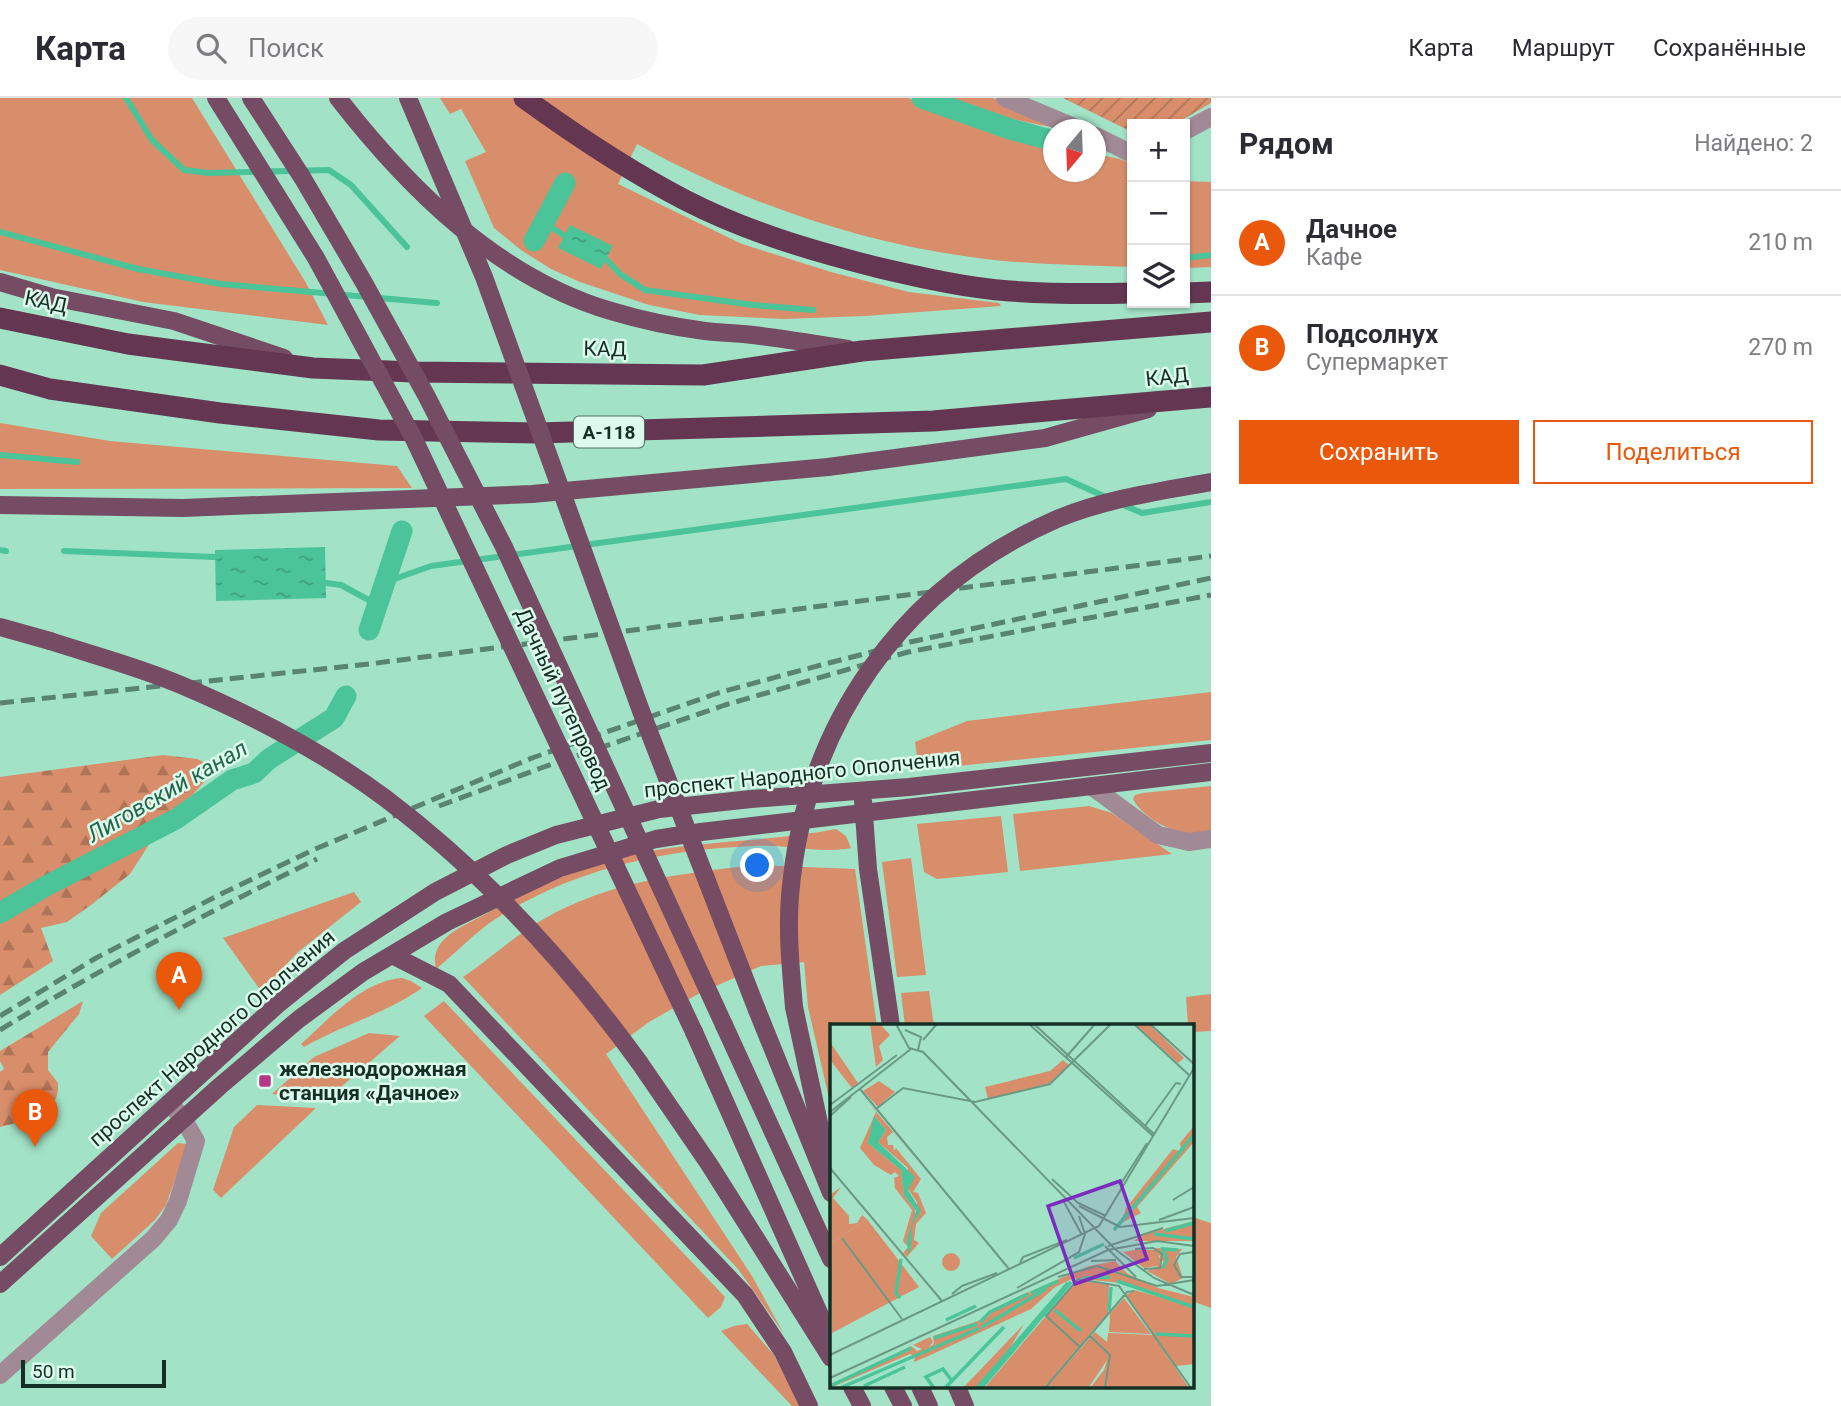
<!DOCTYPE html>
<html lang="ru">
<head>
<meta charset="utf-8">
<style>
  :root { --surface:#fff; --page:#f7f7f7; --text:#2b2b33; --muted:#7c7c81; --line:#e1e1e2; --accent:#ea580c }
  body { margin:0; font-family:Roboto,sans-serif; background:var(--page); color:var(--text) }
  .controls { position:absolute; right:21px; top:21px; display:grid; overflow:hidden; border-radius:0px; box-shadow:0 2px 5px #0004 }
  .controls button { width:63px; height:63px; display:grid; place-items:center; padding:0; border:0; border-bottom:2px solid var(--line); background:var(--surface); color:var(--text); font:35px sans-serif }
  .compass { position:absolute; left:1043px; top:21px; width:63px; height:63px; border-radius:50%; background:var(--surface); box-shadow:0 2px 5px #0004; rotate:199deg }
  .scale { position:absolute; left:21px; bottom:18px; width:145px; box-sizing:border-box; padding-left:7px; border:4px solid #152f25; border-top:0; font-size:19px; line-height:24px; white-space:nowrap; color:#152f25; -webkit-text-stroke:5px #dcfbec; paint-order:stroke }
  .you { position:absolute; left:758px; top:768px; width:24px; height:24px; margin:-18px; border:5px solid #fff; border-radius:50%; background:#1a73e8; box-shadow:0 0 0 10px #1a73e833 }
  .badge { display:grid; place-items:center; width:46px; height:46px; border-radius:50%; background:var(--accent); color:#fff; font-size:23px; font-weight:700 }
  .pin { position:absolute; translate:-50% -58px; filter:drop-shadow(0 2px 4px #0008) }
  .pin::after { content:''; position:absolute; top:37px; width:24px; height:21px; background:inherit; clip-path:polygon(0 0,100% 0,50% 100%) }
  .list { margin:0; padding:0; list-style:none }
  h2 { display:flex; justify-content:space-between; align-items:center; height:91px; margin:0; padding:0 28px; font-size:30px }
  h2 small { font-size:23px; font-weight:400; color:var(--muted) }
  .list li { display:grid; grid-template-columns:46px 1fr auto; gap:21px; align-items:center; box-sizing:border-box; height:105px; padding:0 28px; border-top:2px solid var(--line) }
  .list b { display:block; font-size:26px; white-space:nowrap }
  .list p { margin:0; font-size:23px; white-space:nowrap; color:var(--muted) }
  .list em { font-size:23px; font-style:normal; color:var(--muted) }
  .actions { display:flex; gap:14px; padding:21px 28px }
  .actions a { flex:1; padding:16px 0; border:2px solid var(--accent); border-radius:0px; text-align:center; font-size:24px; color:var(--accent) }
  .actions .main { background:var(--accent); color:#fff }
  .icon { flex:none; width:38px; height:38px; fill:none; stroke:currentColor; stroke-width:2; stroke-linecap:round; stroke-linejoin:round }
  .map { position:relative; flex:none; width:1211px; height:1308px; overflow:hidden }
  header { display:flex; align-items:center; gap:42px; box-sizing:border-box; height:98px; padding:0 35px; background:var(--surface); border-bottom:2px solid var(--line) }
  header strong { font-size:33px }
  nav { display:flex; gap:38px; margin-inline-start:auto; font-size:24px }
  .search { width:490px; height:63px; background:var(--page); display:flex; align-items:center; gap:18px; box-sizing:border-box; padding:0 24px; border-radius:38px; color:var(--muted); font-size:26px }
  main { display:flex }
  aside { flex:1; background:var(--surface) }
  .map>svg:first-child { display:block }
  .green { fill:#d98e6b }
  .forest { fill:url(#forest-firs) }
  .garden { fill:url(#garden-furrows) }
  .water { fill:url(#water-ripples) }
  .lines { fill:none; stroke-linecap:round; stroke-linejoin:round }
  .stream { stroke:#4ac498; stroke-width:6 }
  .canal { stroke:#4ac498; stroke-width:21 }
  .minor { stroke:#a18995; stroke-width:18 }
  .major { stroke:#754c63; stroke-width:18 }
  .highway { stroke:#653651; stroke-width:21 }
  .rail { stroke:#588471; stroke-width:5; stroke-dasharray:14 7; stroke-linecap:butt }
  .major-bridge { stroke:#754c63; stroke-width:18 }
  .poi-dot { fill:#b53887; stroke:#dcfbec; stroke-width:2.5 }
  .labels { text-anchor:middle; stroke-width:5; stroke-linejoin:round; paint-order:stroke }
  .shield { fill:#dcfbec; stroke:#516c61; stroke-width:2 }
  .shield-label { font-size:19px; font-weight:bold; fill:#152f25 }
  .street-label { font-size:21px; fill:#152f25; stroke:#dcfbec }
  .poi-label { font-size:21px; font-weight:bold; fill:#152f25; stroke:#dcfbec; text-anchor:start }
  .water-label { font-size:23px; font-style:italic; fill:#26654d; stroke:#dcfbec }
  .inset-river { fill:none; stroke:#4ac498; stroke-width:3.5 }
  .inset-road { fill:none; stroke:#6a9a86; stroke-width:2 }
  .view { fill:#7b2cbf; fill-opacity:0.15; stroke:#7b2cbf; stroke-width:3.5 }
  .inset-edge { fill:none; stroke:#152f25; stroke-width:3.5 }
</style>
</head>
<body>
<header>
<strong>Карта</strong>
<div class="search"><svg class="icon" aria-label="search" viewBox="0 0 24 24"><circle cx="10" cy="10" r="6"/><path d="M15 15l6 6"/></svg>Поиск</div>
<nav><a>Карта</a><a>Маршрут</a><a>Сохранённые</a></nav>
</header>
<main>
<div class="map">
<svg width="1211" height="1308" viewBox="0 0 1211 1308">
  <defs>
    <pattern id="forest-firs" width="22" height="20" patternUnits="userSpaceOnUse" patternTransform="scale(1.75)"><rect width="22" height="20" fill="#d98e6b"/><path d="M5 1l3.5 6h-7zM16 11l3.5 6h-7z" fill="#af7458"/></pattern>
    <pattern id="garden-furrows" width="10" height="10" patternUnits="userSpaceOnUse" patternTransform="scale(1.75)"><rect width="10" height="10" fill="#d98e6b"/><path d="M-1 1l2-2M0 10L10 0M9 11l2-2" fill="none" stroke="#af7458"/></pattern>
    <pattern id="water-ripples" width="26" height="14" patternUnits="userSpaceOnUse" patternTransform="scale(1.75)"><rect width="26" height="14" fill="#4ac498"/><path d="M2 4q2-2 4 0t4 0M15 11q2-2 4 0t4 0" fill="none" stroke="#3ca07c"/></pattern>
  </defs>
  <rect width="100%" height="100%" fill="#a2e2c6"/>
  <path class="green" d="M 0,0 L 192,0 L 306,185 L 328,227 L 143,204 L 0,172 Z
    M 440,0 L 908,0 L 1014,41 L 1053,48 L 1054,74 L 1096,74 L 1096,56 L 1120,61 L 1132,66 L 1132,169 C 1081,167 1029,167 978,160 C 858,145 742,104 637,46 L 618,86 L 742,146 L 831,174 L 909,194 L 999,205 L 1001,208 L 865,218 L 784,221 L 700,217 L 649,207 L 580,184 L 551,171 L 521,152 L 494,130 L 465,63 L 486,54 L 461,11 L 450,16 Z
    M 950,0 L 993,0 L 1065,31 C 1026,25 986,16 950,0 Z
    M 1185,83 L 1211,84 L 1211,169 L 1185,170 Z
    M 0,325 L 110,343 L 397,368 L 412,390 L 0,391 Z
    M 1211,594 L 1211,642 L 919,672 L 915,644 L 967,623 Z
    M 1211,688 L 1211,733 C 1204,734 1196,736 1189,736 C 1170,734 1141,718 1133,701 L 1135,697 L 1143,695 Z
    M 1089,708 L 1112,715 L 1172,756 L 1020,773 L 1013,716 Z
    M 1001,718 L 1008,774 L 937,781 L 924,774 L 917,726 Z
    M 836,731 L 846,738 L 851,750 C 819,756 788,746 755,748 C 665,751 574,771 497,820 C 475,834 456,855 436,871 C 429,843 457,831 478,820 C 527,793 580,767 635,756 C 701,742 770,744 836,731 Z
    M 911,760 L 926,877 L 897,879 L 882,764 Z
    M 755,767 L 855,771 L 877,928 L 831,928 L 831,1009 L 808,909 L 804,864 L 761,868 L 698,896 L 649,924 L 606,956 L 752,1178 L 784,1236 L 738,1171 L 463,879 C 490,861 514,838 542,822 C 609,783 679,776 755,767 Z
    M 354,794 L 361,804 L 298,854 L 261,893 L 223,840 Z
    M 402,880 L 411,883 L 422,890 C 385,916 342,927 304,949 L 301,946 C 329,921 362,883 402,880 Z
    M 929,893 L 934,928 L 905,928 L 901,895 Z
    M 1211,896 L 1211,933 L 1192,934 L 1192,928 L 1188,928 L 1186,899 Z
    M 444,903 L 725,1199 L 721,1209 L 708,1220 L 424,918 Z
    M 369,935 L 400,938 L 327,1001 L 272,996 L 314,959 Z
    M 257,1007 L 316,1010 L 221,1100 L 213,1092 L 234,1029 Z
    M 178,1045 L 186,1046 L 186,1051 L 166,1107 L 155,1122 L 112,1161 L 91,1138 L 101,1115 Z
    M 1192,1119 L 1211,1125 L 1211,1210 L 1192,1203 Z
    M 747,1226 L 774,1257 L 801,1308 L 792,1308 L 721,1233 L 734,1228 Z"/>
  <path class="forest" d="M 163,657 L 197,661 L 217,670 L 153,740 L 130,776 L 91,807 L 67,824 L 41,830 L 53,863 L 0,897 L 0,679 Z
    M 83,903 L 79,916 L 48,954 L 48,972 L 58,985 C 58,991 58,997 55,1002 C 45,1018 17,1025 0,1029 L 0,974 L 4,971 L 0,963 L 0,953 Z"/>
  <path class="garden" d="M 1063,0 L 1211,0 L 1211,5 L 1175,26 L 1132,26 L 1132,34 Z"/>
  <path class="water" d="M 570,127 L 613,148 L 601,171 L 558,150 Z
    M 325,449 L 326,500 L 216,503 L 215,452 Z"/>
  <g class="lines">
    <path class="stream" d="M 126,0 L 152,42 L 184,72 L 209,75 L 329,72 L 351,87 L 407,149
      M 543,124 L 565,138
      M 0,134 L 138,171 L 221,186 L 437,205
      M 1185,160 L 1211,157
      M 606,161 L 620,176 L 645,192 L 753,207 L 813,212
      M 0,357 L 77,364
      M 1121,406 L 1142,415 L 1211,404
      M 0,452 L 6,453
      M 64,453 L 215,459
      M 386,484 L 431,468 L 1066,381 L 1108,400
      M 326,485 L 341,487 L 378,507"/>
    <path class="canal" d="M 922,0 L 1010,31 L 1054,43
      M 534,143 L 565,85
      M 369,532 L 402,433
      M 0,815 L 46,788 L 176,721 L 232,682 L 254,675 L 269,661 L 334,620 L 346,598"/>
    <path class="minor" d="M 1005,0 L 1081,32
      M 1185,33 L 1211,19
      M 1096,38 L 1132,56
      M 1091,688 L 1158,737 L 1189,744 L 1211,741
      M 0,1277 L 153,1141 L 169,1122 L 178,1103 L 196,1043 L 183,1020 L 169,1005"/>
    <path class="major" d="M 338,0 C 408,90 498,180 611,213 C 641,222 674,229 705,233 C 721,235 737,235 753,237 C 785,241 816,246 848,251
      M 0,184 L 51,199 L 174,223 L 284,260
      M 0,407 L 183,410 L 532,396 L 828,369 L 1045,340 L 1148,311
      M 0,529 L 50,543
      M 863,703 L 868,771 L 891,928
      M 392,857 L 449,886 L 745,1197 L 783,1254 L 809,1308
      M 794,909 L 827,1062
      M 757,912 L 831,1095
      M 724,927 L 831,1161
      M 694,934 L 831,1242
      M 639,964 L 709,1066 L 831,1260
      M 0,1159 L 277,907 L 344,853 L 435,794 L 507,757 L 556,737 L 659,711 L 751,701 L 909,689 L 1211,655
      M 0,1186 L 220,988 L 299,921 L 363,874 L 447,824 L 560,770 L 656,741 L 701,734 L 1211,674
      M 852,1289 L 862,1308
      M 893,1289 L 903,1308
      M 920,1289 L 929,1308
      M 957,1289 L 965,1308"/>
    <path class="highway" d="M 524,0 C 575,37 629,73 685,102 C 747,134 813,153 880,170 C 923,180 967,190 1010,193 C 1051,196 1092,196 1132,195
      M 1185,195 L 1211,194
      M 0,220 L 128,246 L 313,270 L 414,274 L 703,277 L 862,253 L 1211,224
      M 0,277 L 50,291 L 220,315 L 379,332 L 538,335 L 933,323 L 1211,299"/>
    <path class="rail" d="M 0,605 L 369,566 L 1211,458
      M 439,708 L 541,670 L 725,607 L 908,554 L 1211,497
      M 0,918 L 96,860 L 223,795 L 313,752 L 532,660 L 718,595 L 802,572 L 910,544 L 1211,480
      M 0,932 C 103,869 209,814 317,761"/>
    <path class="major-bridge" d="M 216,0 L 316,160 L 414,341 L 694,934
      M 251,0 L 302,79 L 363,183 L 426,297 L 504,449 L 724,927
      M 408,0 L 484,179 L 641,613 L 757,912
      M 50,543 C 93,557 139,569 181,587 C 252,617 323,654 385,700 C 483,774 567,865 639,964
      M 794,909 C 791,873 787,835 790,798 C 804,629 900,489 1057,421 C 1105,401 1160,393 1211,384"/>
  </g>
  <rect class="poi-dot" x="258" y="976" width="14" height="14" rx="3.5"/>
  <g class="labels">
    <rect class="shield" x="574" y="318.5" width="70" height="31" rx="5"/>
    <g class="shield-label">
      <text x="609" y="341">А-118</text>
    </g>
    <g class="street-label">
      <text transform="translate(46 204) rotate(12)" y="7">КАД</text>
      <text transform="translate(605 251) rotate(1)" y="7">КАД</text>
      <text transform="translate(1167 279) rotate(-6)" y="7">КАД</text>
      <text transform="translate(563 601) rotate(65)" y="7">Дачный путепровод</text>
      <text transform="translate(802 676) rotate(-6)" y="7">проспект Народного Ополчения</text>
      <text transform="translate(212 940) rotate(-41)" y="7">проспект Народного Ополчения</text>
    </g>
    <g class="poi-label">
      <text x="279" y="978">железнодорожная<tspan x="279" dy="24">станция «Дачное»</tspan></text>
    </g>
    <g class="water-label">
      <text transform="translate(167 693) rotate(-30)" y="8">Лиговский канал</text>
    </g>
  </g>
  <g transform="translate(830 926)">
    <rect width="364" height="364" fill="#a2e2c6"/>
    <path d="M 40,0 L 50,0 L 60,11 L 49,22 L 53,36 L 46,43 ZM 305,0 L 319,0 L 354,34 L 348,39 ZM 0,18 L 28,59 L 22,64 L 0,36 ZM 233,36 L 239,41 L 220,59 L 158,75 L 155,63 L 220,47 ZM 49,57 L 65,68 L 48,83 L 33,67 ZM 32,71 L 98,149 L 63,108 L 57,113 L 58,121 L 63,121 L 64,127 L 66,124 L 91,155 L 83,168 L 88,169 L 96,189 L 86,200 L 84,216 L 89,219 L 77,233 L 73,229 L 78,223 L 73,217 L 82,186 L 65,164 L 64,154 L 69,152 L 65,148 L 61,151 L 44,141 L 30,124 L 46,88 ZM 45,93 L 56,106 L 48,118 L 78,144 L 78,165 L 87,178 L 86,196 L 85,186 L 74,171 L 71,146 L 38,119 ZM 11,163 L 3,174 L 19,192 L 19,200 L 27,199 L 32,191 L 37,195 L 0,220 L 0,171 ZM 364,197 L 364,217 L 304,217 L 311,211 ZM 325,224 L 352,225 L 346,233 L 353,254 L 341,260 L 317,247 L 334,239 ZM 305,226 L 327,226 L 332,241 L 314,244 L 293,228 ZM 285,237 L 298,250 L 328,264 L 364,273 L 364,282 L 291,259 L 244,254 L 225,263 L 201,285 L 96,333 L 84,338 L 85,332 L 80,330 L 0,364 L 81,322 L 87,327 L 92,325 L 83,321 L 100,313 L 103,318 L 99,323 L 104,320 L 103,312 L 148,297 L 187,273 L 198,268 L 203,272 L 199,268 L 259,242 Z" fill="#d98e6b" fill-rule="evenodd"/>
    <path d="M 364,102 L 364,118 L 307,183 L 311,189 L 291,199 L 296,184 L 343,125 L 351,128 L 350,119 ZM 238,260 L 152,364 L 149,364 ZM 194,300 L 178,327 L 146,364 L 133,364 Z" fill="#d98e6b"/>
    <path d="M112 238a9 9 0 1 1 18 0a9 9 0 1 1-18 0Z" fill="#d98e6b"/>
    <path d="M 37,195 L 89,263 L 2,309 L 0,220 ZM 247,256 L 279,261 L 278,289 L 214,364 L 154,364 ZM 304,266 L 364,282 L 364,340 L 346,342 L 296,271 ZM 294,274 L 321,310 L 279,308 L 280,290 ZM 265,308 L 277,318 L 278,309 L 323,311 L 359,364 L 260,364 L 274,346 L 277,336 L 259,363 L 216,364 Z" fill="#d98e6b"/>
    <path d="M 44,92 L 56,106 L 48,118 L 85,153 L 78,166 L 91,187 L 82,201 L 81,225 L 78,230 L 77,216 L 86,187 L 74,171 L 71,146 L 38,119 Z" fill="#4ac498"/>
    <path class="inset-river" d="M 284,206 L 364,111M 335,207 L 364,199M 324,210 L 364,215M 244,234 L 274,220M 333,244 L 337,236 L 333,225 L 348,226M 253,254 L 280,253M 287,257 L 364,283M 201,269 L 228,257M 70,274 L 66,269 L 71,235M 225,286 L 251,307M 279,287 L 281,263M 116,296 L 146,282M 150,298 L 160,288 L 198,270M 152,303 L 216,265M 326,310 L 364,312M 104,314 L 147,300M 0,362 L 81,324M 34,362 L 75,343M 10,364 L 150,304M 104,364 L 96,353 L 113,345 L 122,357M 115,364 L 174,303M 147,364 L 238,259M 151,364 L 241,258"/>
    <path class="inset-road" d="M 66,0 L 79,24 L 93,28 L 286,226 L 324,254 L 364,271M 199,0 L 323,112M 204,0 L 324,110M 304,0 L 359,51M 320,0 L 364,40M 75,6 L 91,13 L 88,26M 93,16 L 107,0M 236,33 L 265,0M 30,65 L 179,245M 0,81 L 67,31M 46,85 L 73,64 L 145,78 L 220,60 L 281,0M 0,88 L 81,25M 0,92 L 21,73M 315,102 L 346,59 L 351,60M 0,144 L 112,277M 222,155 L 248,179 L 276,192M 290,161 L 317,119M 343,176 L 364,163M 234,178 L 252,211M 249,182 L 290,203 L 364,194M 329,196 L 364,183M 12,214 L 72,295M 275,222 L 306,253M 278,222 L 333,204M 305,225 L 323,224 L 332,230 L 330,244 L 314,245M 261,237 L 286,236M 190,239 L 193,233 L 237,216M 228,253 L 267,242 L 327,262 L 364,256M 363,253 L 351,253 L 344,241 L 350,230 L 364,228M 187,264 L 249,228 L 255,210 L 249,192M 122,270 L 132,262 L 167,249M 260,312 L 280,331 L 275,364M 250,323 L 216,292 L 248,255 L 289,262 L 361,364M 0,331 L 269,202 L 364,44M 0,354 L 278,226 L 327,217 L 364,222M 215,364 L 297,268 L 304,267"/>
    <path class="view" d="M 290,157 L 317,235 L 245,260 L 218,182 Z"/>
    <rect width="364" height="364" class="inset-edge"/>
  </g>
</svg>
<div class="controls">
<button>+</button>
<button>−</button>
<button><svg class="icon" aria-label="layers" viewBox="0 0 24 24"><path d="M12 4l9 5-9 5-9-5zM3 14l9 5 9-5"/></svg></button>
</div>
<svg class="compass" viewBox="-18 -18 36 36"><path d="M0-13l5 13h-10z" fill="#e53935"/><path d="M0 13l5-13h-10z" fill="#7c7c81"/></svg>
<div class="scale">50 m</div>
<div class="you"></div>
<div class="pin badge" style="left:179px;top:912px">A</div>
<div class="pin badge" style="left:35px;top:1049px">B</div>
</div>
<aside>
<h2>Рядом<small>Найдено: 2</small></h2>
<ul class="list">
<li><span class="badge">A</span><div><b>Дачное</b><p>Кафе</p></div><em>210 m</em></li>
<li><span class="badge">B</span><div><b>Подсолнух</b><p>Супермаркет</p></div><em>270 m</em></li>
</ul>
<div class="actions"><a class="main">Сохранить</a><a>Поделиться</a></div>
</aside>
</main>
</body>
</html>
